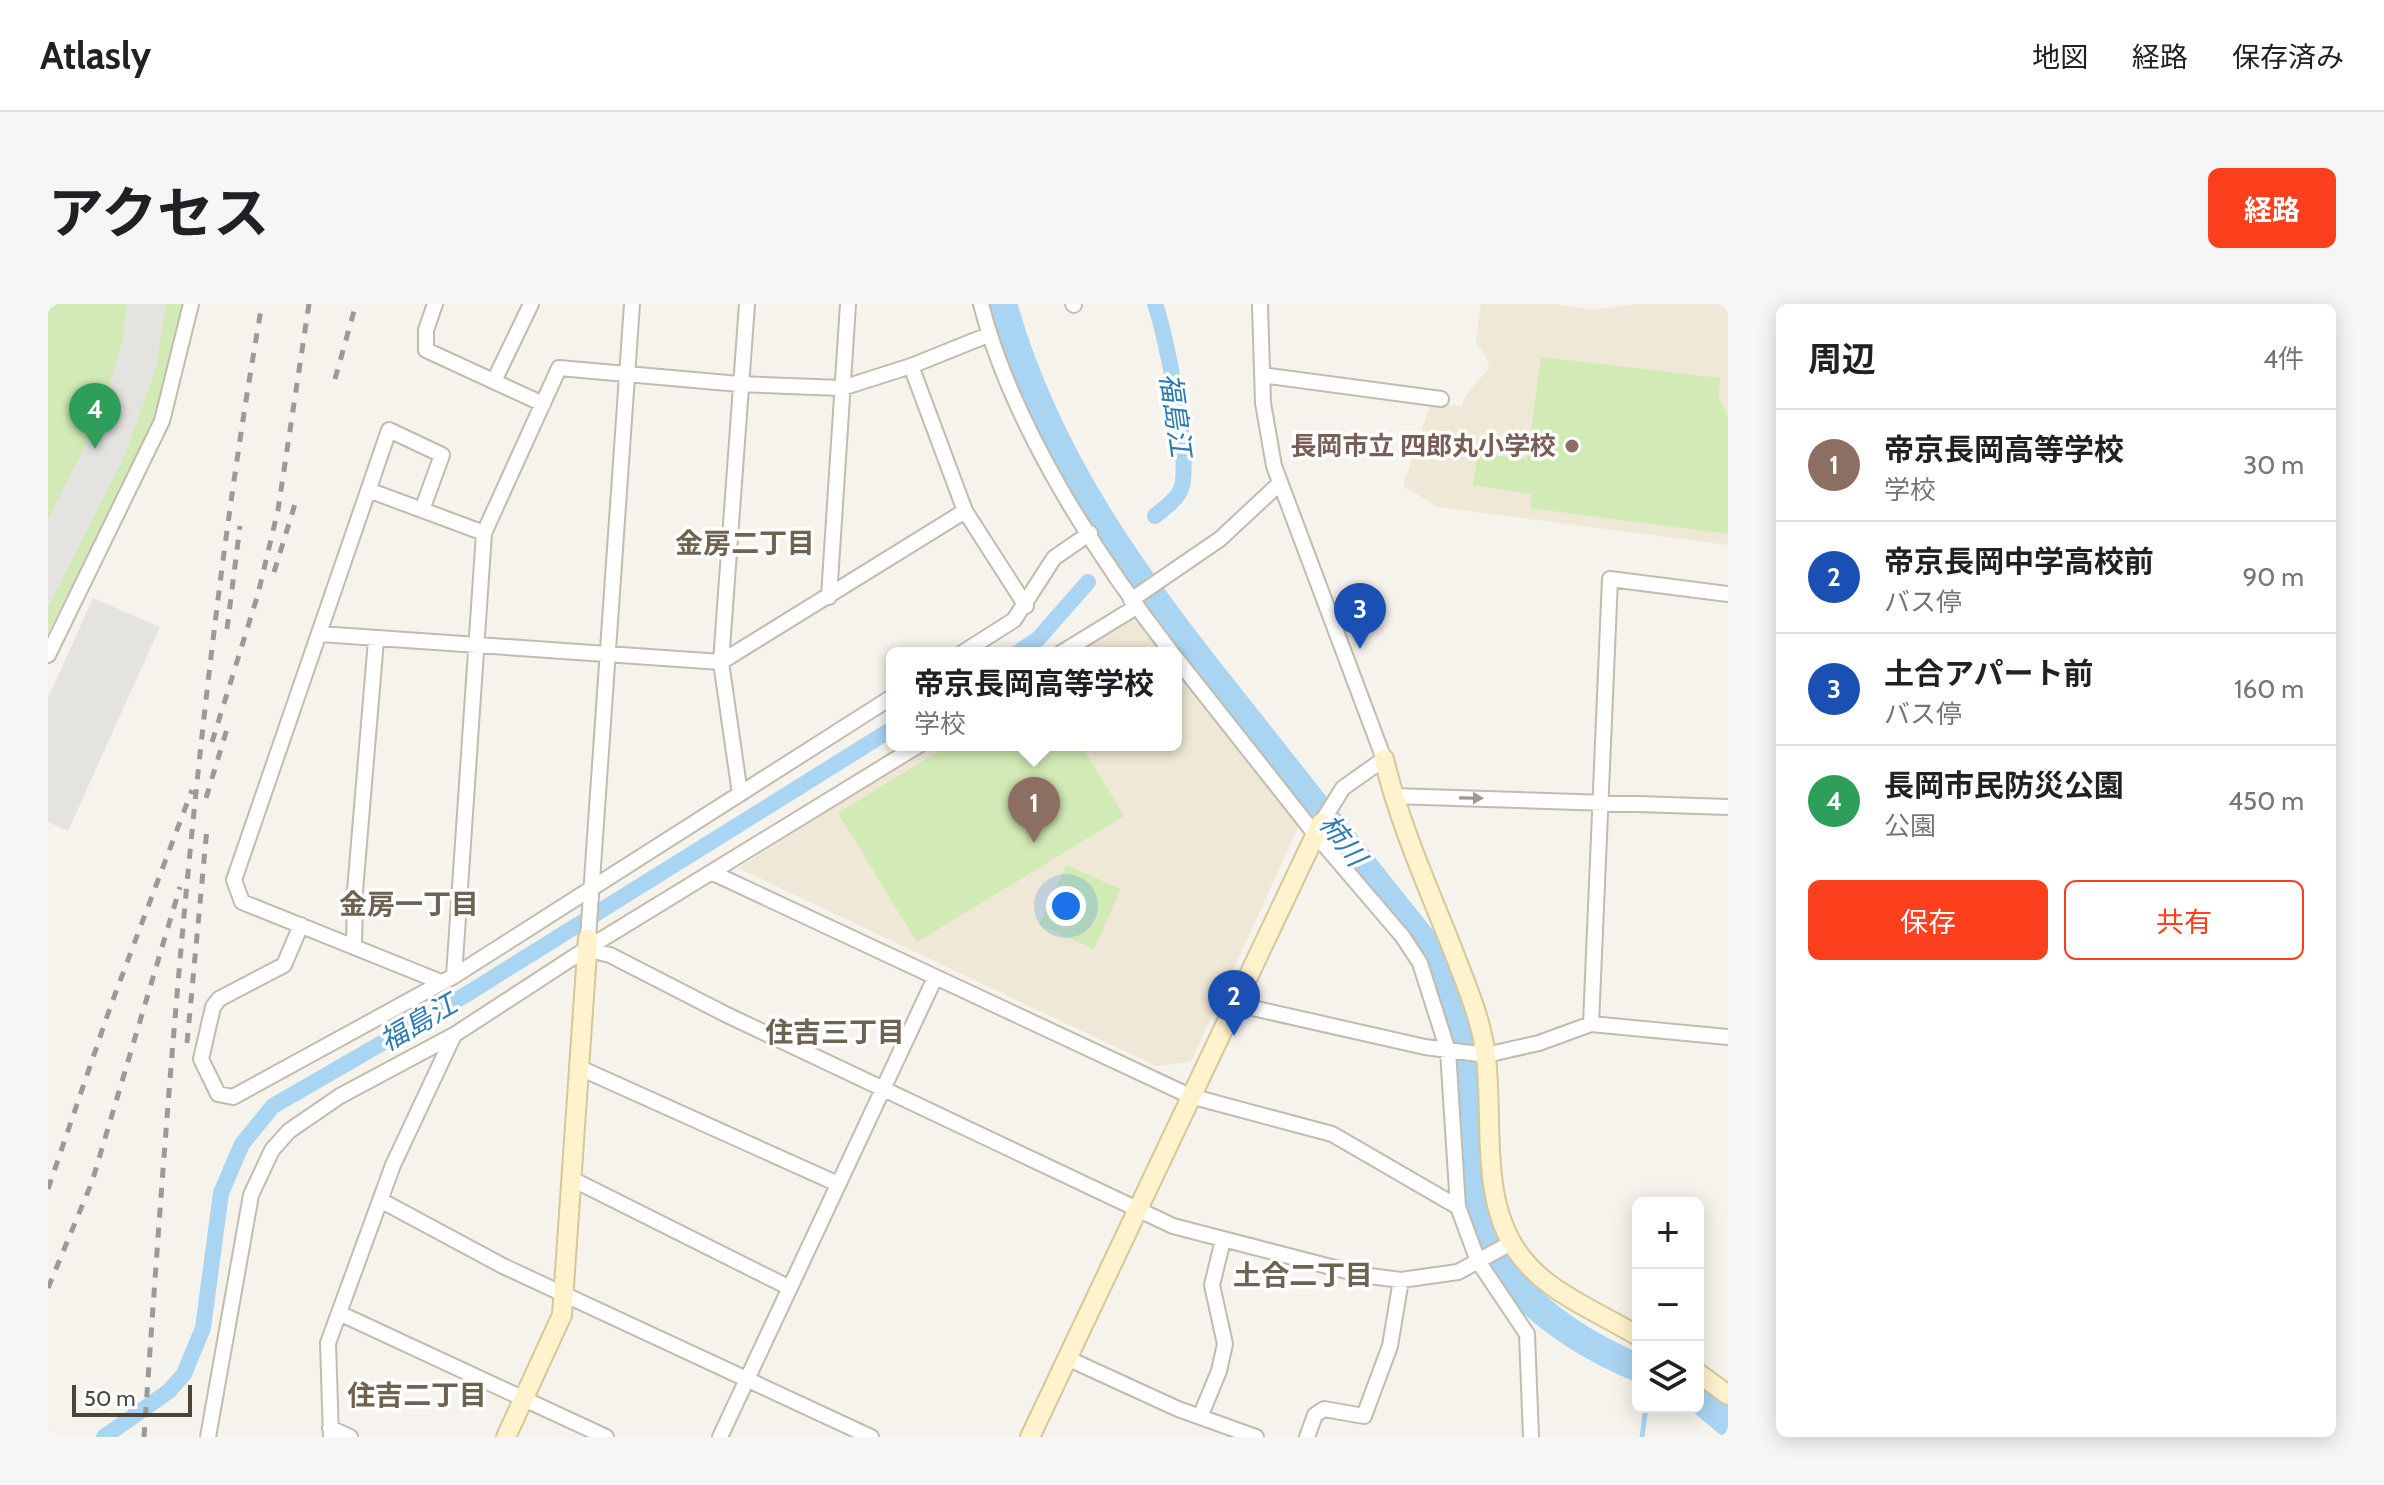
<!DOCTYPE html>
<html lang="ja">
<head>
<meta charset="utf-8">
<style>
  :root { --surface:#fff; --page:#f6f6f6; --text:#202124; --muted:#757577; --line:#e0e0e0; --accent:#fc3f1d }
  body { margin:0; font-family:Cabin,"Noto Sans JP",sans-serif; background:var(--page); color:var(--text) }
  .controls { position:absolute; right:24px; bottom:24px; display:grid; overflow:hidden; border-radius:12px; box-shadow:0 4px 20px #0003 }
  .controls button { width:72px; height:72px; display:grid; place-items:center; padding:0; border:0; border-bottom:2px solid var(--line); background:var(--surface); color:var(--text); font:40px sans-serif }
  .scale { position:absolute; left:24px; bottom:20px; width:120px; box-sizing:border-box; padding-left:8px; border:4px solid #4b4439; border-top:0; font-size:22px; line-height:28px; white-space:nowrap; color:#4b4439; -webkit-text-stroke:6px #fff; paint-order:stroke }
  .you { position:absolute; left:1018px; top:602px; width:28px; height:28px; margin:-20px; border:6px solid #fff; border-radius:50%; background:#1a73e8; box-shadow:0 0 0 12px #1a73e833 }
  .badge { display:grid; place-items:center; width:52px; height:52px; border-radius:50%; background:var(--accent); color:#fff; font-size:26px; font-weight:700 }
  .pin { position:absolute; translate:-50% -66px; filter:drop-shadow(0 2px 4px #0008) }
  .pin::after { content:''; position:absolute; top:42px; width:28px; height:24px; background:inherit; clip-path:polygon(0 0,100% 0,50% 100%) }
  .popup { position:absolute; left:838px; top:343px; width:296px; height:104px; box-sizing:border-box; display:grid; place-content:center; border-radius:12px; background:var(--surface); filter:drop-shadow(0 2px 6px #0005); font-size:26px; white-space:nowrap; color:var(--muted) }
  .popup b { font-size:30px; color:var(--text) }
  .popup::after { content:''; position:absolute; left:50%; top:100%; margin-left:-16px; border:16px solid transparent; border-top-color:var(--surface) }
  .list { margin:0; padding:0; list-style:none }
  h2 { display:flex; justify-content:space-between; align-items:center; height:104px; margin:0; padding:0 32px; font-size:34px }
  h2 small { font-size:26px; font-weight:400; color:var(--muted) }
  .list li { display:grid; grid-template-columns:52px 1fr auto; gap:24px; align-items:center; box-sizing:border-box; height:112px; padding:0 32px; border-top:2px solid var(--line) }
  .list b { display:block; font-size:30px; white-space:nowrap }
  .list p { margin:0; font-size:26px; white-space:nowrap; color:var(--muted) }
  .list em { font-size:26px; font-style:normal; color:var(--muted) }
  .actions { display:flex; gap:16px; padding:24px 32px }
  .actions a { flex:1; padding:18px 0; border:2px solid var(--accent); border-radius:12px; text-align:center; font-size:28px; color:var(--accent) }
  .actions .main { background:var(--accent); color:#fff }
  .icon { flex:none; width:44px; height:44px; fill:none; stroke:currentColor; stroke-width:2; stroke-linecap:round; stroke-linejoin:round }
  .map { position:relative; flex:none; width:1680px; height:1133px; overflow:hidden; border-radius:12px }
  header { display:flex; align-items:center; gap:48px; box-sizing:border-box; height:112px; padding:0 40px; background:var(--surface); border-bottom:2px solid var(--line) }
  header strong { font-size:38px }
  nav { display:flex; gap:44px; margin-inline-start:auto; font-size:28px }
  .intro { display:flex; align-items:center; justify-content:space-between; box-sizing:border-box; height:192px; padding:0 48px }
  h1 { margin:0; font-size:56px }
  .button { padding:20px 36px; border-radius:12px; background:var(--accent); color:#fff; font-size:28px; font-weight:700 }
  main { display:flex; gap:48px; padding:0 48px }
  aside { flex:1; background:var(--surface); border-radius:12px; box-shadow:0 4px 20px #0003 }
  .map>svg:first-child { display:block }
  .education { fill:#efe8d6 }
  .green { fill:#d2eab5 }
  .parking { fill:#e5e3e0 }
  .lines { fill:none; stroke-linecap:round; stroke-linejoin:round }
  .stream { stroke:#a9d4f2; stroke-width:5 }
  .canal { stroke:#a9d4f2; stroke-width:16 }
  .river { stroke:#a9d4f2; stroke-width:28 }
  .street-casing { stroke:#c2bbae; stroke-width:18 }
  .secondary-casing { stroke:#d6c79b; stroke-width:22 }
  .street { stroke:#fff; stroke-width:14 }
  .secondary { stroke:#fff3cd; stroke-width:18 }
  .rail { stroke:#9a9a9a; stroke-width:5; stroke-dasharray:10 10; stroke-linecap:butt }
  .oneway { fill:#9c9892 }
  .education-dot { fill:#8d6e63; stroke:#fff; stroke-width:3 }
  .labels { text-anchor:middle; stroke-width:7; stroke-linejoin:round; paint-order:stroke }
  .education-label { font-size:26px; font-weight:bold; fill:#785e54; stroke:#fff; text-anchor:end }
  .water-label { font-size:28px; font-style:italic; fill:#2e7ab2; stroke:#fff }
  .neighbourhood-label { font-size:28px; font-weight:bold; fill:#6e6250; stroke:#fff }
</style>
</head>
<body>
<header>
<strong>Atlasly</strong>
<nav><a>地図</a><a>経路</a><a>保存済み</a></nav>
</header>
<div class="intro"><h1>アクセス</h1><a class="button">経路</a></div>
<main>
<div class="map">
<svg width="1680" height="1133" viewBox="0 0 1680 1133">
  <rect width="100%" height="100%" fill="#f6f3ec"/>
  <path class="education" d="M 1433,0 L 1506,0 L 1544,6 L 1590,0 L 1680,0 L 1680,241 L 1390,203 L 1355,182 L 1383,98 L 1414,102 L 1416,94 L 1439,66 L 1441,59 L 1428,38 Z
    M 1095,308 L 1126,349 L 1030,349 Z
    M 1128,352 L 1254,515 L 1143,758 L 1108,762 L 690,564 L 885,441 L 1128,441 Z"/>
  <path class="green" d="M 0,0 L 136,0 L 120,80 L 105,121 L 0,329 Z
    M 1493,53 L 1672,74 L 1671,93 L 1680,113 L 1680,230 L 1482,204 L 1483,190 L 1425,181 L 1430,150 L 1479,155 Z
    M 901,441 L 1033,441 L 1076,512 L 869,638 L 790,509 Z
    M 1018,561 L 1073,585 L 1046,645 L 991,621 Z"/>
  <path class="parking" d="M 79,0 L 118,0 L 108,65 L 74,158 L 0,303 L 0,214 L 51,115 L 74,39 Z
    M 45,294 L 112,323 L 20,527 L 0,518 L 0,394 Z"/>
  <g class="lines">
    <path class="stream" d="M 1583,1061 L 1590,1074
      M 1594,1133 L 1598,1103"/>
    <path class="canal" d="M 1107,212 C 1115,205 1129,196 1133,185 C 1144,159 1118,30 1107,0
      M 969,349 L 990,335 L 1040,278
      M 56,1133 L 121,1087 L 136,1070 L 155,1024 L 173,889 L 194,840 L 225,802 L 419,690 L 844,425"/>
    <path class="river" d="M 955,0 C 1001,162 1093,282 1196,411 C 1255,486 1315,561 1374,635 C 1427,729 1412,785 1424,884 C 1435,975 1511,1030 1590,1064
      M 1650,1094 L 1680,1119"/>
    <g class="street-casing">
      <path id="street" d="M 387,0 L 378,26 L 378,46 L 495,100
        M 933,0 C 963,119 1049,253 1124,349
        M 1025,0 L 1026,1
        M 1212,0 L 1215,99 L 1226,162 L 1336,455 L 1295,484 L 1273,519
        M 863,62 L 917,207 L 978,302
        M 1214,71 L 1393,95
        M 446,77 L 483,0
        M 323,187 L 436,229
        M 374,206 L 394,151 L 341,126 L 186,576 L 194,598 L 393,678
        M 781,293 L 800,0
        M 1083,296 L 1172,235 L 1232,179
        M 272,330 L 673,358 L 917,207
        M 914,349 L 966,316 L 1006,254 L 1042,229
        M 1013,349 L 1088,303
        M 0,351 L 114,117 L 143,0
        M 1128,354 L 1267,530 L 1355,633 L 1372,659 L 1400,747 L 1410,903
        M 692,490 L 673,358 L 699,0
        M 1345,492 L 1680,503
        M 665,569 L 1142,792 L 1284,830 L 1410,903 L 1430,957 L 1479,1030 L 1483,1133
        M 253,621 L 236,661 L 171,695 L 165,703 L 153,755 L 170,790 L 185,793 L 406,672 L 844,393
        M 540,634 L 584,0
        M 306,643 L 307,587 L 328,336
        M 538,645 L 562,651 L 677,710 L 1125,922 L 1314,971 L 1353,976 L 1410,968 L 1463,939
        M 406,672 L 436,229 L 511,64 L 691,80 L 794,84 L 863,62 L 940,31
        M 1187,700 L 1377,743 L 1438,751 L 1491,739 L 1543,720 L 1680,733
        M 1543,720 L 1562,275 L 1680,290
        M 532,764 L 790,880
        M 524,875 L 742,984
        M 334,897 L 455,962 L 823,1133
        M 291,1009 L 558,1133
        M 1021,1055 L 1130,1105 L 1208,1133
        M 1152,1113 L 1171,1067 L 1177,1040 L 1164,981 L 1175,936
        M 282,1124 L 302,1133
        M 160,1133 L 203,891 L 224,846 L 241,827 L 292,792 L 406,731 L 538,645 L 871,441
        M 283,1133 L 280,1039 L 345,861 L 406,731
        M 672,1133 L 887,674
        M 1259,1133 L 1267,1111 L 1276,1105 L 1316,1112 L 1342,1042 L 1353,976"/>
    </g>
    <g class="secondary-casing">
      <path id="secondary" d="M 1336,455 C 1352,522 1381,585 1406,649 C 1419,683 1434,717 1438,754 C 1445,813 1433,886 1464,939 C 1490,986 1546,1005 1590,1032
        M 1650,1069 L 1680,1091
        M 458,1133 L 514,1011 L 540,634
        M 982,1133 L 1273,519"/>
    </g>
    <use href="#street" class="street"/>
    <use href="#secondary" class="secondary"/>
    <path class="rail" d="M 287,75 L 308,0
      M 226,268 L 247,200
      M 179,325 L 192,222
      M 164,438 L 210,290 L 230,206 L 261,0
      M 158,494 L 179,425
      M 139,739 L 159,524
      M 0,885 L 63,701 L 144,486
      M 0,984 L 44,878 L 132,583
      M 96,1133 C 122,756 149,373 214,0"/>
  </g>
  <defs><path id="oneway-solid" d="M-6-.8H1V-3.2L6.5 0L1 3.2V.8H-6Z" transform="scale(2)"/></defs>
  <use class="oneway" href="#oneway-solid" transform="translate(1423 494) rotate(1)"/>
  <circle class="education-dot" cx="1524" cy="142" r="8"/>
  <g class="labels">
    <g class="education-label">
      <text x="1508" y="151">長岡市立 四郎丸小学校</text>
    </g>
    <g class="water-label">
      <text transform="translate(1128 111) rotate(82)" y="10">福島江</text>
      <text transform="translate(1295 536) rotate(52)" y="10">柿川</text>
      <text transform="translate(370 718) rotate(-30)" y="10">福島江</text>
    </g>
    <g class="neighbourhood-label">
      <text x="697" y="249">金房二丁目</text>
      <text x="361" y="610">金房一丁目</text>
      <text x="787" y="738">住吉三丁目</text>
      <text x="1255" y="981">土合二丁目</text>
      <text x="369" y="1101">住吉二丁目</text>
    </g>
  </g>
</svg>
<div class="controls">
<button>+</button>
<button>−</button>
<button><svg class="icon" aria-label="layers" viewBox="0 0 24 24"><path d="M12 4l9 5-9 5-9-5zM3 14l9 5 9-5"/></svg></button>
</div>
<div class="scale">50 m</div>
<div class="you"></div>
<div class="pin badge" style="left:986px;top:539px;background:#8d6e63">1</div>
<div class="popup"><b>帝京長岡高等学校</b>学校</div>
<div class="pin badge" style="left:1186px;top:732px;background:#1a4fb4">2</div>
<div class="pin badge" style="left:1312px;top:345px;background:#1a4fb4">3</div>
<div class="pin badge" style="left:47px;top:145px;background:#2e9e5b">4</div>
</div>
<aside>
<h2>周辺<small>4件</small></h2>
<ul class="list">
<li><span class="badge" style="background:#8d6e63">1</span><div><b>帝京長岡高等学校</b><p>学校</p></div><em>30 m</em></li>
<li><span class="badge" style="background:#1a4fb4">2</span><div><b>帝京長岡中学高校前</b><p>バス停</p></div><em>90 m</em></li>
<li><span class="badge" style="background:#1a4fb4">3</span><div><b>土合アパート前</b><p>バス停</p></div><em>160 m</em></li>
<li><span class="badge" style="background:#2e9e5b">4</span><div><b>長岡市民防災公園</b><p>公園</p></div><em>450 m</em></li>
</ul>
<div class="actions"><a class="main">保存</a><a>共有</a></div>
</aside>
</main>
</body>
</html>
